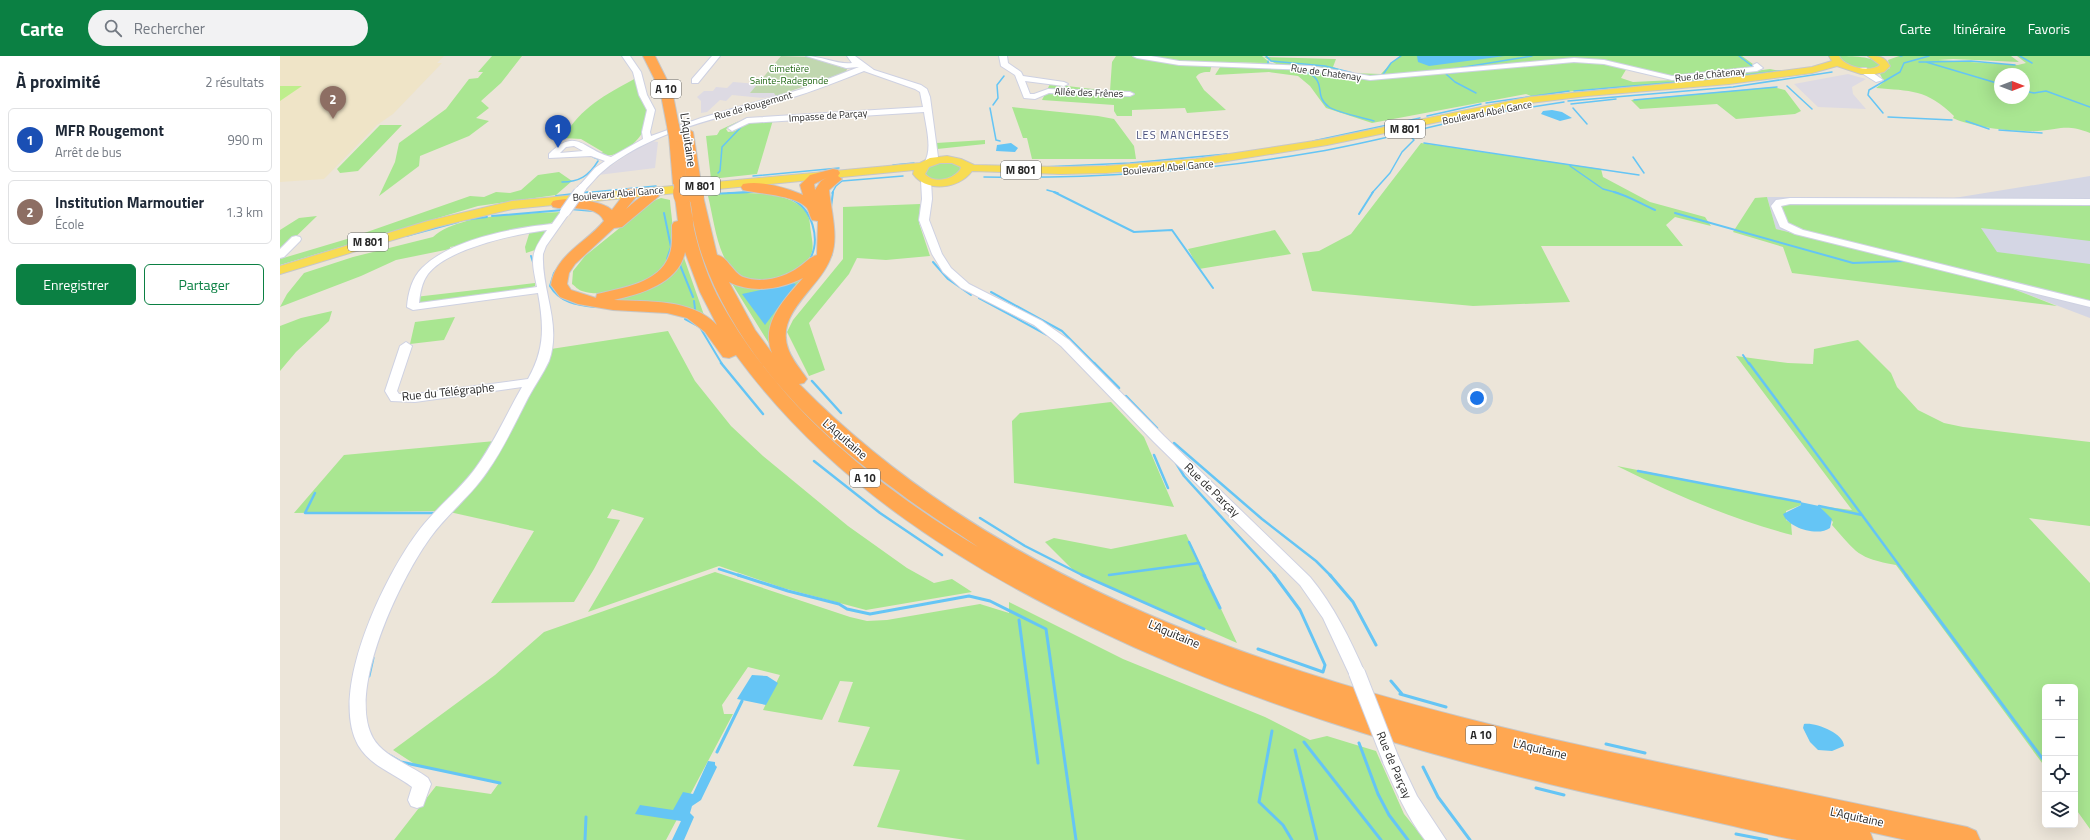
<!DOCTYPE html>
<html lang="fr">
<head>
<meta charset="utf-8">
<style>
  :root { --surface:#fff; --page:#f2f2f3; --text:#1f2937; --muted:#747a83; --line:#e0e1e3; --accent:#0b8043 }
  body { margin:0; font-family:"Titillium Web",sans-serif; background:var(--page); color:var(--text) }
  .controls { position:absolute; right:12px; bottom:12px; display:grid; overflow:hidden; border-radius:6px; box-shadow:0 4px 16px #0002 }
  .controls button { width:36px; height:36px; display:grid; place-items:center; padding:0; border:0; border-bottom:1px solid var(--line); background:var(--surface); color:var(--text); font:20px sans-serif }
  .compass { position:absolute; left:1714px; top:12px; width:36px; height:36px; border-radius:50%; background:var(--surface); box-shadow:0 4px 16px #0002; rotate:90deg }
  .you { position:absolute; left:1197px; top:342px; width:14px; height:14px; margin:-10px; border:3px solid #fff; border-radius:50%; background:#1a73e8; box-shadow:0 0 0 6px #1a73e833 }
  .badge { display:grid; place-items:center; width:26px; height:26px; border-radius:50%; background:var(--accent); color:#fff; font-size:13px; font-weight:700 }
  .pin { position:absolute; translate:-50% -33px; filter:drop-shadow(0 1px 2px #0008) }
  .pin::after { content:''; position:absolute; top:21px; width:14px; height:12px; background:inherit; clip-path:polygon(0 0,100% 0,50% 100%) }
  .list { margin:0; padding:0; list-style:none }
  h2 { display:flex; justify-content:space-between; align-items:center; height:52px; margin:0; padding:0 16px; font-size:17px }
  h2 small { font-size:13px; font-weight:400; color:var(--muted) }
  .list li { display:grid; grid-template-columns:26px 1fr auto; gap:12px; align-items:center; box-sizing:border-box; height:64px; margin:0 8px 8px; padding:0 8px; border:1px solid var(--line); border-radius:6px }
  .list b { display:block; font-size:15px; white-space:nowrap }
  .list p { margin:0; font-size:13px; white-space:nowrap; color:var(--muted) }
  .list em { font-size:13px; font-style:normal; color:var(--muted) }
  .actions { display:flex; gap:8px; padding:12px 16px }
  .actions a { flex:1; padding:9px 0; border:1px solid var(--accent); border-radius:6px; text-align:center; font-size:14px; color:var(--accent) }
  .actions .main { background:var(--accent); color:#fff }
  .icon { flex:none; width:22px; height:22px; fill:none; stroke:currentColor; stroke-width:2; stroke-linecap:round; stroke-linejoin:round }
  .map { position:relative; flex:none; width:1810px; height:784px; overflow:hidden }
  header { display:flex; align-items:center; gap:24px; box-sizing:border-box; height:56px; padding:0 20px; background:var(--accent); color:#fff }
  header strong { font-size:19px }
  nav { display:flex; gap:22px; margin-inline-start:auto; font-size:14px }
  .search { width:280px; height:36px; background:var(--page); display:flex; align-items:center; gap:10px; box-sizing:border-box; padding:0 14px; border-radius:22px; color:var(--muted); font-size:15px }
  main { display:flex }
  aside { flex:1; background:var(--surface) }
  .map>svg:first-child { display:block }
  .industrial { fill:#dddae3 }
  .education { fill:#efe4c7 }
  .airport { fill:#d4d6e4 }
  .green { fill:#a9e691; fill-rule:evenodd }
  .cemetery { fill:#c0d7af }
  .pitch { fill:#beee8c }
  .water { fill:#65c5f5 }
  .lines { fill:none; stroke-linecap:round; stroke-linejoin:round }
  .stream-far3 { stroke:#65c5f5; stroke-width:1.5 }
  .stream-far2 { stroke:#65c5f5; stroke-width:2 }
  .stream-far1 { stroke:#65c5f5; stroke-width:2.5 }
  .stream { stroke:#65c5f5; stroke-width:3 }
  .minor-casing { stroke:#ced1e2; stroke-width:2 }
  .major-casing { stroke:#c7c7c7; stroke-width:2 }
  .highway-casing { stroke:#c7c7c7; stroke-width:2 }
  .minor { fill:#fff; fill-rule:evenodd }
  .major { fill:#f8dc52; fill-rule:evenodd }
  .highway { fill:#ffa751; fill-rule:evenodd }
  .minor-bridge-far2-casing { stroke:#ced1e2; stroke-width:10; stroke-linecap:butt }
  .minor-bridge-far1-casing { stroke:#ced1e2; stroke-width:12; stroke-linecap:butt }
  .minor-bridge-casing { stroke:#ced1e2; stroke-width:18; stroke-linecap:butt }
  .highway-bridge-far1-casing { stroke:#c7c7c7; stroke-width:14; stroke-linecap:butt }
  .highway-bridge-casing { stroke:#c7c7c7; stroke-width:17; stroke-linecap:butt }
  .minor-bridge-far2 { stroke:#fff; stroke-width:8 }
  .minor-bridge-far1 { stroke:#fff; stroke-width:10 }
  .minor-bridge { stroke:#fff; stroke-width:16 }
  .highway-bridge-far1 { stroke:#ffa751; stroke-width:12 }
  .highway-bridge { stroke:#ffa751; stroke-width:16 }
  .labels { text-anchor:middle; stroke-width:3; stroke-linejoin:round; paint-order:stroke }
  .far-park-label { font-size:10px; fill:#216815; stroke:#fff }
  .far-street-label { font-size:10px; fill:#282828; stroke:#fff }
  .shield { fill:#fff; stroke:#686868; stroke-width:1 }
  .shield-label { font-size:11px; font-weight:bold; fill:#282828 }
  .far-neighbourhood-label { font-size:11px; letter-spacing:1px; fill:#474d7b; stroke:#fff }
  .street-label { font-size:12px; fill:#282828; stroke:#fff }
</style>
</head>
<body>
<header>
<strong>Carte</strong>
<div class="search"><svg class="icon" aria-label="search" viewBox="0 0 24 24"><circle cx="10" cy="10" r="6"/><path d="M15 15l6 6"/></svg>Rechercher</div>
<nav><a>Carte</a><a>Itinéraire</a><a>Favoris</a></nav>
</header>
<main>
<aside>
<h2>À proximité<small>2 résultats</small></h2>
<ul class="list">
<li><span class="badge" style="background:#1a4fb4">1</span><div><b>MFR Rougemont</b><p>Arrêt de bus</p></div><em>990 m</em></li>
<li><span class="badge" style="background:#8d6e63">2</span><div><b>Institution Marmoutier</b><p>École</p></div><em>1.3 km</em></li>
</ul>
<div class="actions"><a class="main">Enregistrer</a><a>Partager</a></div>
</aside>
<div class="map">
<svg width="1810" height="784" viewBox="0 0 1810 784">
  <rect width="100%" height="100%" fill="#ece5d9"/>
  <path class="industrial" d="M 1568,18 L 1586,23 L 1572,31 L 1573,38 L 1586,53 L 1538,51 L 1514,28 Z
    M 453,26 L 478,28 L 470,37 L 494,37 L 496,40 L 483,42 L 452,39 L 446,45 L 440,44 L 427,56 L 421,57 L 421,45 L 417,41 L 424,35 L 433,35 L 436,31 L 447,32 Z
    M 372,85 L 378,86 L 375,112 L 318,119 L 356,93 Z"/>
  <path class="education" d="M 0,0 L 164,0 L 157,7 L 162,7 L 113,58 L 97,69 L 44,123 L 0,126 Z"/>
  <path class="airport" d="M 1810,120 L 1810,262 L 1723,229 L 1496,173 L 1487,141 L 1674,142 Z"/>
  <path class="green" d="M 212,0 L 242,0 L 221,27 L 201,45 L 209,52 L 196,62 L 209,65 L 189,80 L 140,100 L 139,110 L 99,140 L 115,106 L 119,87 L 166,53 L 189,23 L 198,22 L 203,16 L 198,16 Z
    M 836,0 L 857,0 L 873,3 L 875,0 L 982,0 L 990,7 L 930,6 L 932,8 L 930,16 C 924,16 920,16 916,21 L 924,34 L 946,54 L 907,57 L 905,52 L 852,54 L 852,60 L 837,60 L 834,55 L 834,49 L 762,44 L 770,28 L 830,35 L 832,6 Z
    M 1121,0 L 1462,0 L 1477,11 L 1400,22 L 1347,12 L 1341,22 L 1353,26 L 1415,23 L 1490,13 L 1500,15 L 1421,26 L 1312,33 L 1251,40 L 1246,38 L 1092,67 L 1046,52 L 1030,30 L 1018,20 L 989,16 L 935,19 L 942,8 L 998,9 L 984,1 L 1056,3 L 1053,11 L 1070,17 L 1101,18 L 1111,7 Z
    M 1558,0 C 1570,0 1595,0 1600,9 C 1587,18 1566,11 1558,0 Z
    M 1619,0 L 1731,0 L 1739,6 L 1673,3 L 1658,4 L 1738,9 L 1746,7 L 1737,0 L 1810,0 L 1810,77 C 1786,68 1782,73 1758,75 C 1735,76 1694,72 1673,62 L 1674,60 C 1647,33 1630,35 1596,32 L 1604,26 L 1600,18 L 1610,12 L 1608,4 ZM 1720,18 L 1744,18 L 1744,42 L 1720,42 Z
    M 356,22 L 359,39 L 368,55 C 366,61 366,71 362,77 C 355,90 334,104 319,98 L 323,96 L 301,83 L 283,82 C 301,51 325,39 356,22 Z
    M 1493,31 L 1505,34 L 1521,55 L 1515,58 L 1456,63 L 1437,48 L 1360,53 L 1351,44 Z
    M 732,51 L 818,60 L 834,63 L 854,90 L 856,103 L 752,103 L 747,82 L 743,82 Z
    M 493,64 L 477,118 L 431,123 L 426,80 L 437,79 L 440,74 L 459,65 L 446,73 L 448,76 L 455,75 C 465,63 478,65 493,64 Z
    M 100,69 L 122,69 L 78,115 L 60,117 L 57,113 Z
    M 705,84 L 705,88 L 657,93 L 656,87 Z
    M 1141,87 L 1321,113 L 1323,121 L 1370,146 L 1425,161 L 1431,170 L 1395,161 L 1386,169 L 1403,190 L 1261,190 L 1290,246 L 1193,250 L 1032,235 L 1022,197 L 1039,195 L 1071,178 Z
    M 667,106 L 679,110 L 681,113 L 679,117 C 670,122 651,130 645,116 C 649,108 658,107 667,106 Z
    M 279,116 L 292,125 L 276,139 L 198,150 L 0,209 L 0,203 L 67,183 L 190,140 L 204,141 L 216,136 L 230,137 L 241,134 L 258,119 Z
    M 450,137 C 472,137 514,135 527,158 C 530,162 530,170 531,176 C 532,185 535,194 529,202 C 519,219 469,233 455,218 C 437,199 434,164 428,140 Z
    M 1487,141 L 1496,173 L 1723,229 L 1777,250 L 1512,217 L 1503,191 L 1453,176 L 1475,142 Z
    M 381,142 L 390,144 C 391,162 397,185 389,202 C 378,226 327,244 302,235 C 298,234 295,230 292,228 L 293,215 L 305,200 L 373,145 Z
    M 1810,146 L 1810,185 L 1701,172 L 1717,196 L 1810,208 L 1810,246 L 1525,175 L 1508,168 L 1499,152 L 1501,147 Z
    M 640,148 L 639,167 L 650,200 L 606,204 L 577,202 L 569,218 L 529,267 L 545,314 L 529,320 L 507,276 L 513,264 L 563,203 L 563,151 Z
    M 282,156 L 273,166 L 268,168 L 199,186 L 170,191 L 170,193 L 116,204 L 81,220 L 0,251 L 7,238 L 24,217 L 73,201 L 153,181 C 178,157 247,158 282,156 Z
    M 37,160 L 0,196 L 0,197 L 0,174 L 19,162 Z
    M 267,173 L 255,194 L 246,197 L 245,191 L 250,175 Z
    M 995,174 L 1011,198 L 919,213 L 908,193 Z
    M 403,199 L 424,259 L 401,251 L 324,243 L 344,240 Z
    M 527,217 L 493,294 L 451,226 L 463,229 Z
    M 255,227 L 255,230 L 251,232 L 139,248 L 135,241 Z
    M 52,255 L 49,265 L 16,296 L 0,315 L 0,270 L 21,262 Z
    M 175,261 L 164,284 L 130,288 L 135,266 Z
    M 388,275 L 415,325 L 451,370 L 483,400 L 568,470 L 627,512 L 654,527 L 672,523 L 692,536 L 586,554 L 503,532 L 439,510 L 308,556 L 364,462 L 332,453 L 327,462 L 340,464 L 314,513 L 294,546 L 211,547 L 254,475 L 165,455 L 193,430 L 271,293 Z
    M 1578,284 L 1611,317 L 1617,331 L 1638,354 L 1664,367 L 1683,371 L 1810,386 L 1810,470 L 1749,462 L 1810,527 L 1810,773 L 1795,752 L 1795,631 L 1765,631 L 1765,711 L 1616,509 C 1577,502 1577,497 1552,469 L 1553,466 L 1539,450 L 1572,454 L 1456,300 L 1508,307 L 1533,308 L 1534,293 Z
    M 831,346 L 864,381 L 894,451 L 734,427 L 732,365 L 740,357 Z
    M 215,385 L 188,427 L 159,455 L 14,457 L 64,399 Z
    M 1337,410 L 1520,446 L 1521,449 L 1506,455 L 1506,464 L 1511,467 L 1512,479 C 1451,463 1393,438 1337,410 Z
    M 906,478 L 957,587 L 795,516 L 765,486 L 774,482 L 831,493 Z
    M 435,516 L 570,561 L 587,565 L 607,564 L 700,548 L 729,557 L 729,546 L 843,603 L 985,661 L 1030,684 L 1047,680 L 1096,695 L 1124,758 L 1145,784 L 686,784 L 597,771 L 620,714 L 573,710 L 590,671 L 558,666 L 573,626 L 560,625 L 542,664 L 483,654 L 500,619 L 468,611 L 442,649 L 444,658 L 453,658 L 386,784 L 114,784 L 156,730 L 211,738 L 219,727 L 136,709 L 113,694 L 215,619 L 264,576 Z"/>
  <path class="cemetery" d="M 501,0 L 528,1 L 567,13 L 566,16 L 496,40 L 494,37 L 470,37 Z"/>
  <path class="pitch" d="M 0,30 L 22,30 L 0,45 Z"/>
  <path class="water" d="M 1137,0 L 1225,0 L 1149,10 L 1138,6 Z
    M 1272,54 L 1282,56 L 1292,62 L 1280,65 L 1261,58 L 1263,55 Z
    M 731,87 L 738,92 L 735,96 L 716,95 L 717,89 Z
    M 513,227 L 516,228 L 485,269 L 462,238 Z
    M 1520,446 L 1539,450 L 1552,463 L 1550,472 C 1538,481 1508,472 1503,458 L 1521,449 Z
    M 472,619 L 487,620 L 498,627 L 486,649 L 457,643 Z
    M 1524,668 C 1535,666 1564,677 1564,690 L 1552,695 L 1538,694 L 1530,686 L 1523,672 Z
    M 428,705 L 435,706 L 435,709 L 437,711 L 421,744 L 412,750 L 410,757 L 414,761 L 404,784 L 392,784 L 401,765 L 355,758 L 360,749 L 393,754 L 403,736 L 413,738 Z"/>
  <g class="lines">
    <path class="stream-far3" d="M 986,0 L 991,5 L 1045,10 L 1073,17
      M 1459,0 L 1472,10
      M 1620,0 L 1622,0
      M 1740,0 L 1752,7
      M 1639,6 L 1646,6 L 1720,28
      M 1646,6 L 1691,5 L 1735,9
      M 971,8 L 988,8 L 988,5
      M 988,8 L 999,9
      M 1017,13 C 1053,23 1030,37 1049,51 C 1056,56 1084,62 1094,65
      M 1166,14 L 1252,0
      M 1171,17 L 1181,16
      M 1363,17 L 1395,22 L 1445,18
      M 1166,18 L 1175,26 L 1196,37
      M 1085,20 L 1095,20
      M 1102,20 L 1111,7 L 1121,0
      M 1507,30 L 1532,53
      M 1294,35 L 1434,23 L 1501,15
      M 1744,35 L 1754,37 L 1766,35 L 1810,51
      M 1354,44 L 1497,31
      M 1288,45 L 1453,31 L 1552,16
      M 1206,47 L 1289,35
      M 1291,48 L 1336,43
      M 713,49 L 718,42 L 717,29 L 724,20
      M 710,52 L 716,84 L 720,85
      M 1293,52 L 1307,68
      M 1219,56 L 1284,46
      M 1603,57 L 1588,39 L 1589,34 L 1620,16 L 1624,7 L 1649,0
      M 1147,60 L 1201,48
      M 1608,61 L 1672,64
      M 1686,65 L 1709,73
      M 1719,74 L 1762,77
      M 1033,85 L 1140,62
      M 1144,87 L 1359,119
      M 313,101 L 318,103
      M 1353,101 L 1364,117
      M 613,109 L 634,107
      M 1290,110 L 1323,133 L 1338,137
      M 762,111 L 850,107 L 947,98
      M 438,117 L 440,115 L 442,91 L 463,69
      M 473,120 L 559,112
      M 704,121 C 815,123 926,115 1036,96 C 1095,86 1154,69 1213,57
      M 282,126 C 299,126 309,120 318,105
      M 767,134 L 778,137
      M 302,137 L 376,130
      M 448,137 L 475,136
      M 552,137 L 556,130 L 562,125 L 623,120
      M 1092,137 L 1110,117 L 1122,96 L 1134,84 L 1132,82"/>
    <path class="stream-far2" d="M 774,136 L 854,176 L 892,174 L 933,232
      M 1334,136 C 1349,140 1361,148 1375,154
      M 302,137 L 310,136
      M 432,138 L 470,136
      M 276,140 L 293,138
      M 511,143 C 532,152 541,183 530,203
      M 551,151 L 553,136
      M 290,153 L 313,155
      M 384,157 L 391,191 L 387,203
      M 1395,157 L 1573,207 L 1624,205
      M 1079,158 L 1093,136
      M 212,160 L 283,154
      M 184,164 L 207,161
      M 126,180 L 178,166
      M 251,200 L 253,206
      M 653,206 L 668,223 L 691,239
      M 400,209 L 413,241
      M 279,210 L 274,217 L 270,230 C 280,247 297,249 315,251
      M 541,218 L 552,198
      M 711,236 L 782,275 L 815,308
      M 699,242 L 767,279
      M 414,245 L 415,253
      M 405,263 L 418,270
      M 421,273 L 442,308
      M 1463,299 L 1469,308"/>
    <path class="stream-far1" d="M 441,307 L 483,358
      M 814,307 L 839,332
      M 1469,307 L 1582,459 L 1539,450
      M 532,325 L 561,357
      M 846,340 L 877,372
      M 894,387 L 982,463 L 1036,505 L 1051,520
      M 874,399 L 888,432
      M 534,405 L 600,457 L 662,499
      M 896,407 L 904,420 L 995,520
      M 1358,415 L 1520,446
      M 35,437 L 25,457 L 154,457
      M 1582,459 L 1627,520
      M 700,462 L 745,490 L 804,520
      M 909,486 L 925,520
      M 439,513 L 461,520
      M 829,519 L 919,507"/>
    <path class="stream" d="M 458,519 L 508,535 L 559,548 L 567,553 L 590,558 L 689,540 L 710,545 L 766,573 L 796,784
      M 802,519 L 924,573
      M 924,519 L 940,552
      M 1050,519 L 1073,546 L 1096,589
      M 1626,519 L 1765,706
      M 739,564 L 758,707
      M 978,593 L 1043,616 L 1045,609 L 1020,554 L 994,519
      M 89,620 L 93,602
      M 1111,625 L 1122,638
      M 1120,638 L 1166,651
      M 992,675 L 979,746 L 1003,769 L 1012,784
      M 1024,686 L 1101,784
      M 1079,687 L 1098,738 L 1109,759 L 1128,784
      M 1326,688 L 1365,697
      M 1015,694 L 1037,784
      M 437,696 L 462,645
      M 109,699 L 121,706 L 220,727
      M 1143,711 L 1158,741 L 1190,784
      M 1256,732 L 1284,739
      M 1456,778 L 1487,784
      M 305,784 L 306,761"/>
    <g class="minor-casing">
      <path id="minor" d="M 342,0 L 350,0 L 361,16 L 367,39 L 375,54 L 370,76 L 371,80 L 421,62 L 522,33 L 579,11 L 566,12 L 526,0 C 542,0 558,9 572,7 L 567,0 L 575,0 L 594,14 L 641,29 L 647,33 L 650,41 L 658,101 L 652,109 L 649,110 L 644,107 C 653,94 646,71 644,56 L 469,67 L 452,75 L 448,72 L 467,62 L 643,51 L 640,36 L 635,33 L 584,15 C 559,25 534,35 507,43 C 447,60 370,74 322,116 C 316,121 311,128 305,134 L 299,134 L 299,130 L 315,112 L 325,105 L 311,100 L 269,102 L 269,98 C 297,70 303,94 331,101 L 363,83 L 362,76 L 367,54 L 359,39 L 353,16 ZM 294,90 L 303,95 L 280,97 L 286,91 Z
        M 432,0 L 440,0 L 418,27 L 412,27 L 412,23 Z
        M 719,0 L 727,0 L 728,7 L 741,16 L 743,20 L 784,26 L 788,28 L 784,30 L 745,25 L 750,38 L 754,38 L 768,33 L 850,36 L 854,38 L 850,40 L 769,37 L 755,43 L 744,42 L 735,19 L 721,10 Z
        M 853,0 L 871,0 L 899,5 L 1030,10 L 1090,20 L 1294,2 L 1324,4 L 1392,20 L 1474,11 L 1473,9 L 1477,7 L 1483,12 L 1477,15 L 1392,24 L 1324,8 L 1294,6 L 1090,24 L 1030,14 L 899,9 L 857,2 Z
        M 1580,12 L 1586,12 L 1603,24 L 1596,26 L 1580,16 Z
        M 646,121 L 651,124 L 652,143 L 649,164 L 662,198 L 671,212 L 689,228 L 762,265 L 789,284 L 884,380 L 1030,521 C 1054,550 1070,583 1085,617 L 1083,622 L 1077,624 L 1071,622 L 1043,562 L 1020,529 L 874,386 L 781,290 L 754,269 L 681,232 L 663,216 L 652,198 L 639,164 L 642,143 L 641,124 Z
        M 1510,142 L 1810,143 L 1810,149 L 1510,148 L 1501,150 L 1508,167 L 1523,174 L 1810,245 L 1810,251 L 1515,178 L 1500,171 L 1491,150 L 1496,144 Z
        M 285,153 L 290,156 L 266,190 L 263,198 C 261,234 282,268 269,305 C 263,318 255,329 248,342 C 235,367 224,392 207,416 C 191,440 167,458 150,482 C 121,522 66,634 93,682 C 104,701 131,709 148,722 L 151,728 L 143,750 L 137,752 L 131,750 L 128,744 L 132,731 C 114,717 90,710 78,689 C 48,634 106,517 140,473 C 158,450 181,433 197,410 C 215,385 227,357 242,331 L 135,346 L 111,345 L 105,335 L 120,290 L 126,286 L 132,290 L 117,335 L 119,338 L 135,338 L 248,323 C 265,293 264,270 258,237 L 133,254 L 127,251 C 128,237 132,222 142,212 C 171,183 233,172 272,168 L 282,154 ZM 267,174 C 250,198 251,202 257,231 L 139,247 C 140,237 142,226 148,218 C 168,192 236,178 267,174 Z
        M 16,180 L 20,181 L 21,183 L 20,185 L 4,201 L 0,202 L 0,193 L 12,181 Z
        M 1111,696 L 1117,698 L 1137,740 L 1166,784 L 1145,784 C 1126,760 1115,732 1102,704 L 1105,698 Z"/>
    </g>
    <g class="major-casing">
      <path id="major" d="M 1549,0 L 1559,0 C 1564,11 1590,17 1600,9 L 1588,0 C 1599,0 1604,0 1610,10 L 1604,16 L 1595,18 L 1581,18 L 1557,10 L 1532,17 L 1449,28 L 1307,40 L 1250,47 L 1047,89 L 916,110 L 826,117 L 781,118 L 692,115 C 679,133 647,137 633,118 L 634,114 L 232,153 L 156,171 L 0,218 L 0,210 L 148,165 L 232,145 L 640,107 L 650,102 L 667,100 L 681,103 L 694,109 L 781,111 L 826,110 L 916,103 L 1047,83 L 1250,41 L 1449,22 L 1532,11 L 1552,5 ZM 660,107 L 672,107 L 681,111 L 680,114 C 672,124 654,128 645,118 L 649,111 Z"/>
    </g>
    <g class="highway-casing">
      <path id="highway" d="M 363,0 L 375,0 L 392,34 L 399,70 L 397,73 L 389,73 L 387,70 L 380,34 Z
        M 407,72 L 413,76 L 421,127 L 414,131 L 407,127 L 403,95 L 407,128 L 400,132 L 393,128 L 389,80 L 395,76 L 401,80 L 403,73 Z
        M 553,113 L 558,114 L 560,117 L 558,120 L 562,123 L 549,134 C 551,154 559,182 551,201 C 540,233 493,257 509,295 C 513,305 521,314 527,323 L 524,327 L 519,328 C 741,554 1062,639 1363,703 C 1471,726 1579,748 1687,771 L 1696,775 L 1700,784 L 1626,784 L 1590,776 L 1593,784 C 1569,784 1542,784 1517,784 C 1494,780 1471,774 1449,769 C 1399,758 1349,746 1299,735 C 1132,696 966,646 811,571 C 675,506 546,422 456,299 L 449,302 L 443,301 L 425,276 L 407,262 L 387,257 L 333,254 L 298,248 L 280,241 L 271,229 C 276,198 306,187 324,165 C 317,149 293,153 278,152 L 273,151 L 271,148 L 273,145 C 287,141 321,144 332,154 L 348,133 L 358,133 L 360,136 L 346,153 C 355,146 365,134 377,137 L 379,140 L 342,171 L 334,172 L 295,208 L 289,217 L 287,228 L 291,234 L 316,242 L 317,238 C 342,232 379,227 389,200 C 393,191 392,179 392,169 L 394,166 L 398,165 L 395,141 L 397,138 L 407,138 C 413,147 412,163 414,173 C 419,195 427,219 437,239 C 495,348 593,428 698,491 C 669,471 640,453 613,432 C 533,375 456,296 423,202 C 416,182 412,161 409,140 L 411,137 L 421,137 L 423,140 L 437,199 C 448,201 452,216 463,221 C 481,228 504,222 519,211 C 525,207 530,201 537,199 L 538,165 L 532,164 C 530,161 529,155 527,152 C 516,139 479,138 463,134 L 461,131 L 463,128 C 481,124 507,132 523,139 L 520,129 L 530,119 ZM 546,122 L 541,125 L 535,134 L 534,128 ZM 405,196 L 420,236 L 437,269 C 411,242 368,246 334,244 C 361,238 399,227 405,196 ZM 523,222 C 505,243 480,267 492,297 L 475,274 L 449,226 C 473,238 501,233 523,222 Z"/>
    </g>
    <use href="#minor" class="minor"/>
    <use href="#major" class="major"/>
    <use href="#highway" class="highway"/>
    <g class="minor-bridge-far2-casing">
      <path id="minor-bridge-far2" d="M 298,137 L 302,132"/>
    </g>
    <g class="minor-bridge-far1-casing">
      <path id="minor-bridge-far1" d="M 285,156 L 299,136"/>
    </g>
    <g class="minor-bridge-casing">
      <path id="minor-bridge" d="M 1077,617 L 1111,704"/>
    </g>
    <g class="highway-bridge-far1-casing">
      <path id="highway-bridge-far1" d="M 393,70 L 395,80
        M 414,127 L 416,137
        M 400,128 L 401,137"/>
    </g>
    <g class="highway-bridge-casing">
      <path id="highway-bridge" d="M 401,136 L 402,141
        M 415,136 L 416,140"/>
    </g>
    <use href="#minor-bridge-far2" class="minor-bridge-far2"/>
    <use href="#minor-bridge-far1" class="minor-bridge-far1"/>
    <use href="#minor-bridge" class="minor-bridge"/>
    <use href="#highway-bridge-far1" class="highway-bridge-far1"/>
    <use href="#highway-bridge" class="highway-bridge"/>
  </g>
  <g class="labels">
    <g class="far-park-label">
      <text x="509" y="16">Cimetière<tspan x="509" dy="12">Sainte-Radegonde</tspan></text>
    </g>
    <g class="far-street-label">
      <text transform="translate(1046 16) rotate(8)" y="4">Rue de Chatenay</text>
      <text transform="translate(1430 18) rotate(-6)" y="4">Rue de Châtenay</text>
      <text transform="translate(809 36) rotate(2)" y="4">Allée des Frênes</text>
      <text transform="translate(473 49) rotate(-16)" y="4">Rue de Rougemont</text>
      <text transform="translate(1207 56) rotate(-11)" y="4">Boulevard Abel Gance</text>
      <text transform="translate(548 59) rotate(-4)" y="4">Impasse de Parçay</text>
      <text transform="translate(888 111) rotate(-5)" y="4">Boulevard Abel Gance</text>
      <text transform="translate(338 137) rotate(-5)" y="4">Boulevard Abel Gance</text>
    </g>
    <g class="shield">
      <rect x="371" y="24" width="30" height="18" rx="3"/>
      <rect x="1105" y="64" width="40" height="18" rx="3"/>
      <rect x="721" y="105" width="40" height="18" rx="3"/>
      <rect x="400" y="121" width="40" height="18" rx="3"/>
      <rect x="68" y="177" width="40" height="18" rx="3"/>
      <rect x="570" y="413" width="30" height="18" rx="3"/>
      <rect x="1186" y="670" width="30" height="18" rx="3"/>
    </g>
    <g class="shield-label">
      <text x="386" y="37">A 10</text>
      <text x="1125" y="77">M 801</text>
      <text x="741" y="118">M 801</text>
      <text x="420" y="134">M 801</text>
      <text x="88" y="190">M 801</text>
      <text x="585" y="426">A 10</text>
      <text x="1201" y="683">A 10</text>
    </g>
    <g class="far-neighbourhood-label">
      <text x="903" y="83">LES MANCHESES</text>
    </g>
    <g class="street-label">
      <text transform="translate(408 84) rotate(82)" y="4">L'Aquitaine</text>
      <text transform="translate(168 336) rotate(-6)" y="4">Rue du Télégraphe</text>
      <text transform="translate(565 383) rotate(41)" y="4">L'Aquitaine</text>
      <text transform="translate(932 434) rotate(44)" y="4">Rue de Parçay</text>
      <text transform="translate(894 578) rotate(23)" y="4">L'Aquitaine</text>
      <text transform="translate(1260 693) rotate(13)" y="4">L'Aquitaine</text>
      <text transform="translate(1114 709) rotate(67)" y="4">Rue de Parçay</text>
      <text transform="translate(1577 761) rotate(12)" y="4">L'Aquitaine</text>
    </g>
  </g>
</svg>
<div class="controls">
<button>+</button>
<button>−</button>
<button><svg class="icon" aria-label="locate" viewBox="0 0 24 24"><circle cx="12" cy="12" r="6"/><path d="M12 2v4M12 18v4M2 12h4M18 12h4"/></svg></button>
<button><svg class="icon" aria-label="layers" viewBox="0 0 24 24"><path d="M12 4l9 5-9 5-9-5zM3 14l9 5 9-5"/></svg></button>
</div>
<svg class="compass" viewBox="-18 -18 36 36"><path d="M0-13l5 13h-10z" fill="#e53935"/><path d="M0 13l5-13h-10z" fill="#747a83"/></svg>
<div class="you"></div>
<div class="pin badge" style="left:278px;top:92px;background:#1a4fb4">1</div>
<div class="pin badge" style="left:53px;top:63px;background:#8d6e63">2</div>
</div>
</main>
</body>
</html>
